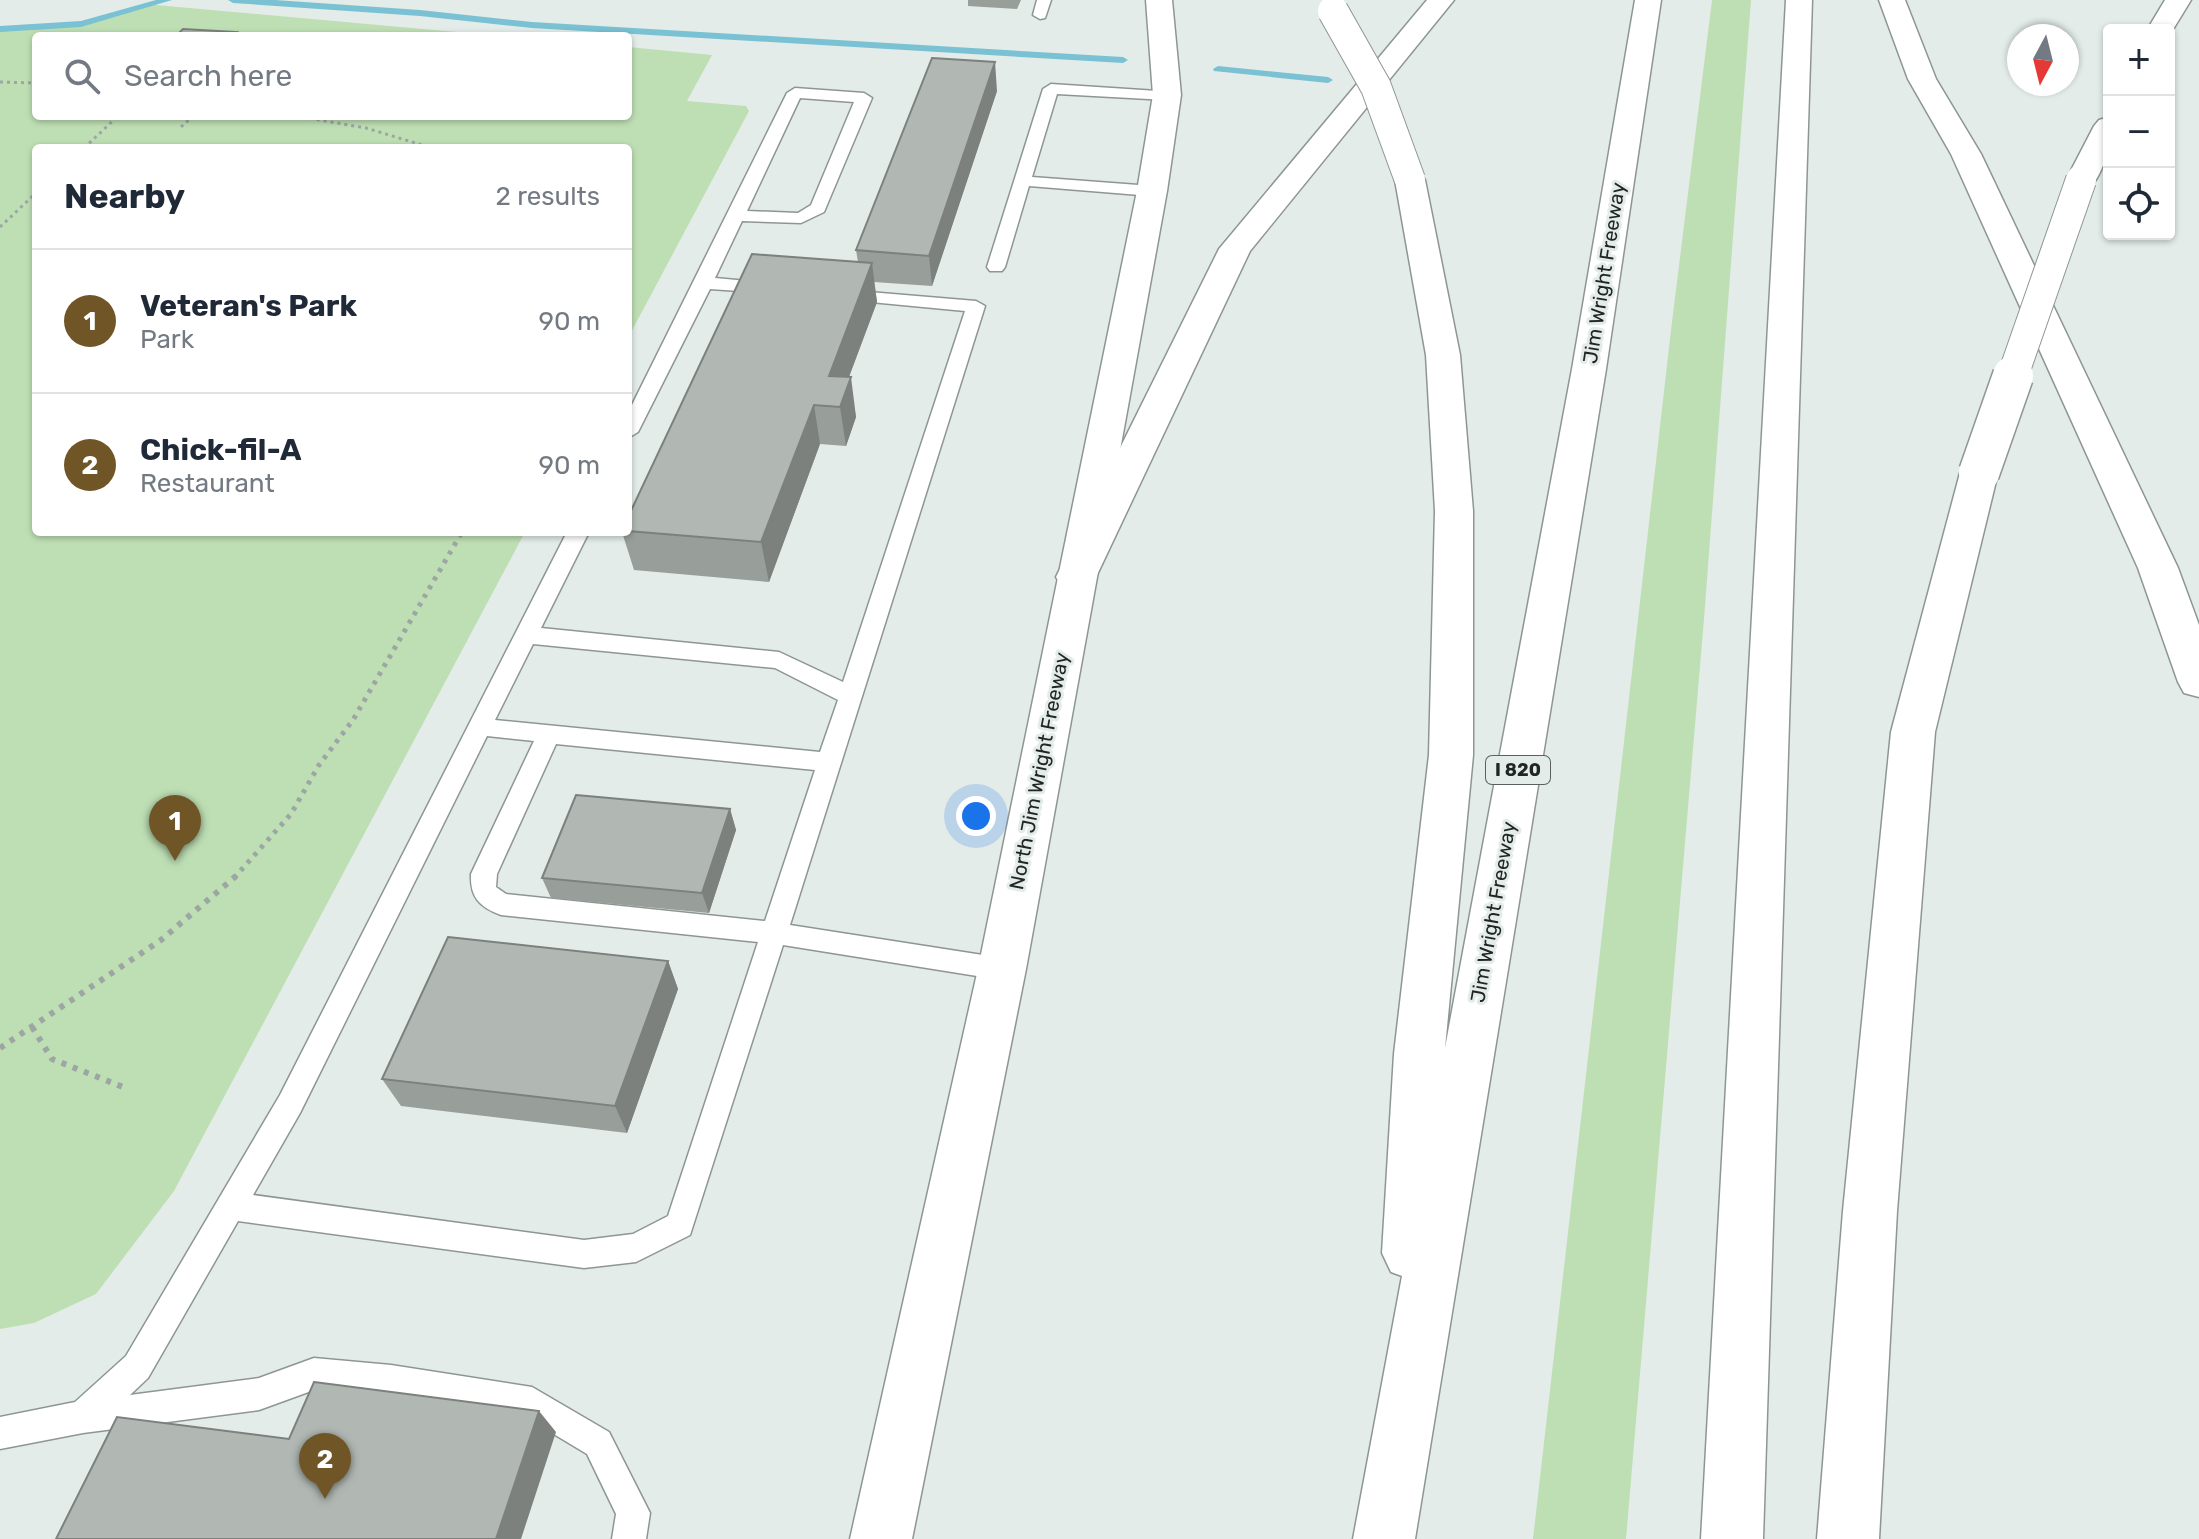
<!DOCTYPE html>
<html lang="en">
<head>
<meta charset="utf-8">
<style>
  :root { --surface:#fff; --page:#f2f2f3; --text:#1f2937; --muted:#747a83; --line:#e0e1e3; --accent:#705627 }
  body { margin:0; font-family:Rubik,sans-serif; background:var(--page); color:var(--text) }
  .controls { position:absolute; right:24px; top:24px; display:grid; overflow:hidden; border-radius:8px; box-shadow:0 2px 6px #0004 }
  .controls button { width:72px; height:72px; display:grid; place-items:center; padding:0; border:0; border-bottom:2px solid var(--line); background:var(--surface); color:var(--text); font:40px sans-serif }
  .compass { position:absolute; left:2007px; top:24px; width:72px; height:72px; border-radius:50%; background:var(--surface); box-shadow:0 2px 6px #0004; rotate:187deg }
  .you { position:absolute; left:976px; top:816px; width:28px; height:28px; margin:-20px; border:6px solid #fff; border-radius:50%; background:#1a73e8; box-shadow:0 0 0 12px #1a73e833 }
  .badge { display:grid; place-items:center; width:52px; height:52px; border-radius:50%; background:var(--accent); color:#fff; font-size:26px; font-weight:700 }
  .pin { position:absolute; translate:-50% -66px; filter:drop-shadow(0 2px 4px #0008) }
  .pin::after { content:''; position:absolute; top:42px; width:28px; height:24px; background:inherit; clip-path:polygon(0 0,100% 0,50% 100%) }
  .list { margin:0; padding:0; list-style:none }
  h2 { display:flex; justify-content:space-between; align-items:center; height:104px; margin:0; padding:0 32px; font-size:34px }
  h2 small { font-size:26px; font-weight:400; color:var(--muted) }
  .list li { display:grid; grid-template-columns:52px 1fr auto; gap:24px; align-items:center; box-sizing:border-box; height:144px; padding:0 32px; border-top:2px solid var(--line) }
  .list b { display:block; font-size:30px; white-space:nowrap }
  .list p { margin:0; font-size:26px; white-space:nowrap; color:var(--muted) }
  .list em { font-size:26px; font-style:normal; color:var(--muted) }
  .icon { flex:none; width:44px; height:44px; fill:none; stroke:currentColor; stroke-width:2; stroke-linecap:round; stroke-linejoin:round }
  .map { position:relative; flex:none; width:2199px; height:1539px; overflow:hidden }
  .search { position:absolute; background:var(--surface); box-shadow:0 2px 6px #0004; left:32px; top:32px; width:600px; height:88px; display:flex; align-items:center; gap:20px; box-sizing:border-box; padding:0 28px; border-radius:8px; color:var(--muted); font-size:30px }
  .panel { position:absolute; background:var(--surface); box-shadow:0 2px 6px #0004; left:32px; top:144px; width:600px; height:392px; border-radius:8px }
  .map>svg:first-child { display:block }
  .green { fill:#bedfb4 }
  .lines { fill:none; stroke-linecap:round; stroke-linejoin:round }
  .stream { fill:#7ac1d3; fill-rule:evenodd }
  .service-casing { stroke:#8e9694; stroke-width:3 }
  .secondary-casing { stroke:#8e9694; stroke-width:3 }
  .motorway-casing { stroke:#8e9694; stroke-width:3 }
  .path-far2 { stroke:#9ea6a3; stroke-width:3; stroke-dasharray:3 4; stroke-linecap:butt }
  .path-far1 { stroke:#9ea6a3; stroke-width:5; stroke-dasharray:4 6; stroke-linecap:butt }
  .path { stroke:#9ea6a3; stroke-width:6; stroke-dasharray:5 7; stroke-linecap:butt }
  .service { fill:#fff; fill-rule:evenodd }
  .secondary { fill:#fff; fill-rule:evenodd }
  .motorway { fill:#fff; fill-rule:evenodd }
  .motorway-bridge-far1-casing { stroke:#8e9694; stroke-width:32; stroke-linecap:butt }
  .motorway-bridge-casing { stroke:#8e9694; stroke-width:43; stroke-linecap:butt }
  .motorway-bridge-far1 { stroke:#fff; stroke-width:30 }
  .motorway-bridge { stroke:#fff; stroke-width:40 }
  .wall { fill:#989e9a }
  .shaded-wall { fill:#7c817d }
  .building { fill:#b1b8b3; stroke:#7c817d; stroke-width:2 }
  .labels { text-anchor:middle; stroke-width:6; stroke-linejoin:round; paint-order:stroke }
  .shield { fill:#e3ece9; stroke:#5b615f; stroke-width:2 }
  .shield-label { font-size:18px; font-weight:bold; fill:#212524 }
  .street-label { font-size:20px; fill:#212524; stroke:#e3ece9 }
</style>
</head>
<body>
<div class="map">
<svg width="2199" height="1539" viewBox="0 0 2199 1539">
  <rect width="100%" height="100%" fill="#e3ece9"/>
  <path class="green" d="M 1712,0 L 1751,0 L 1704,619 L 1626,1539 L 1533,1539 L 1671,330 Z
    M 145,4 L 501,36 L 36,36 L 36,116 L 628,116 L 628,47 L 712,55 L 687,101 L 746,106 L 749,111 L 628,338 L 628,148 L 36,148 L 36,532 L 525,532 L 174,1191 L 96,1294 L 34,1323 L 0,1329 L 0,28 L 80,23 Z"/>
  <g class="lines">
    <path class="stream" d="M 156,0 L 172,0 L 81,27 L 0,32 L 0,26 L 81,21 Z
      M 228,0 L 275,0 L 420,10 L 532,22 L 1123,57 L 1128,60 L 1123,63 L 532,28 L 420,16 L 233,3 Z
      M 1218,66 L 1328,77 L 1333,80 L 1328,83 L 1214,71 L 1213,69 Z"/>
    <g class="service-casing">
      <path id="service" d="M 1037,0 L 1051,0 L 1045,18 L 1040,19 L 1033,15 Z
        M 1051,84 L 1173,92 L 1175,95 L 1167,100 L 1057,94 L 1032,177 L 1152,186 L 1160,191 L 1152,196 L 1029,186 L 1005,267 L 1002,271 L 990,271 L 987,267 L 1043,89 Z
        M 795,88 L 864,93 L 872,98 L 824,212 L 801,223 L 742,221 L 715,278 L 768,283 L 777,288 L 768,293 L 710,289 L 638,432 L 628,438 L 628,413 L 787,93 ZM 800,98 L 854,102 L 811,205 L 798,213 L 747,211 Z
        M 845,290 L 976,301 L 985,306 L 790,925 L 1002,958 L 1011,961 L 1015,969 L 1011,977 L 1002,980 L 783,945 L 690,1235 L 636,1262 L 584,1268 L 238,1221 L 148,1378 L 130,1395 L 259,1378 L 314,1358 L 391,1365 L 532,1387 L 609,1432 L 650,1513 L 646,1539 L 612,1539 L 616,1514 L 587,1454 L 527,1418 L 391,1397 L 314,1390 L 259,1410 L 83,1433 L 0,1449 L 0,1417 L 75,1402 L 126,1356 L 280,1095 L 567,532 L 589,532 L 541,628 L 779,652 L 843,682 L 965,311 L 839,299 L 836,295 L 839,291 ZM 533,644 L 775,668 L 838,700 L 820,752 L 495,720 ZM 487,736 L 534,741 L 471,874 C 470,897 479,907 501,915 L 758,942 L 668,1216 L 633,1234 L 584,1240 L 253,1195 L 300,1113 ZM 556,744 L 815,770 L 765,921 L 506,894 L 496,887 L 497,874 Z"/>
    </g>
    <g class="secondary-casing">
      <path id="secondary" d="M 1146,0 L 1172,0 L 1181,95 L 1167,191 L 1026,969 L 912,1539 L 850,1539 L 978,969 L 1137,191 L 1153,95 Z"/>
    </g>
    <g class="motorway-casing">
      <path id="motorway" d="M 1427,0 L 1454,0 L 1250,251 L 1096,577 L 1090,587 L 1076,591 L 1062,587 L 1056,577 L 1219,249 Z
        M 1635,0 L 1661,0 L 1606,369 L 1415,1539 L 1353,1539 L 1402,1276 L 1391,1272 L 1382,1253 L 1394,1054 L 1429,755 L 1435,511 L 1426,355 L 1395,180 L 1399,174 L 1410,171 L 1421,174 L 1425,180 L 1460,355 L 1473,511 L 1473,755 L 1445,1048 L 1572,369 Z
        M 1786,0 L 1812,0 L 1763,1539 L 1701,1539 Z
        M 1879,0 L 1905,0 L 1936,79 L 1981,154 L 2178,568 L 2199,625 L 2199,697 L 2184,693 L 2178,682 L 2138,568 L 1951,154 L 1908,79 Z
        M 2165,0 L 2191,0 L 2169,36 L 2169,30 L 2147,30 Z
        M 2109,117 C 2109,145 2108,163 2092,186 L 2081,189 L 2070,186 L 2066,180 L 2094,126 L 2099,120 Z
        M 1979,461 L 1992,464 L 1998,473 L 1935,732 L 1897,1211 L 1879,1539 L 1817,1539 L 1843,1211 L 1891,732 L 1960,473 L 1966,464 Z"/>
    </g>
    <path class="path-far2" d="M 0,82 L 36,83
      M 296,116 L 366,128 L 432,148
      M 181,127 L 193,116
      M 84,148 L 118,116
      M 0,227 L 36,193"/>
    <path class="path-far1" d="M 234,878 L 291,814 L 319,765 L 353,720 L 462,532"/>
    <path class="path" d="M 32,1027 L 52,1059 L 128,1089
      M 0,1048 L 161,940 L 236,876"/>
    <use href="#service" class="service"/>
    <use href="#secondary" class="secondary"/>
    <use href="#motorway" class="motorway"/>
    <g class="motorway-bridge-far1-casing">
      <path id="motorway-bridge-far1" d="M 1333,11 L 1376,87 L 1410,180
        M 2012,378 L 2081,180"/>
    </g>
    <g class="motorway-bridge-casing">
      <path id="motorway-bridge" d="M 1979,473 L 2013,376"/>
    </g>
    <use href="#motorway-bridge-far1" class="motorway-bridge-far1"/>
    <use href="#motorway-bridge" class="motorway-bridge"/>
  </g>
  <path class="wall" d="M 968,0 L 1021,0 L 1017,9 L 968,6 Z
    M 997,91 L 932,286 L 874,282 L 877,302 L 849,377 L 856,417 L 846,446 L 820,444 L 769,582 L 634,570 L 622,532 L 628,532 L 628,517 L 858,262 L 856,250 Z
    M 730,809 L 736,830 L 709,913 L 551,898 L 542,878 Z
    M 668,961 L 678,989 L 627,1133 L 401,1106 L 382,1079 Z"/>
  <path class="shaded-wall" d="M 995,62 L 997,91 L 932,286 L 929,256 Z
    M 872,263 L 877,302 L 838,406 L 829,376 Z
    M 851,377 L 856,417 L 846,446 L 840,407 Z
    M 814,405 L 820,444 L 769,582 L 761,542 Z
    M 730,809 L 736,830 L 709,913 L 702,893 Z
    M 668,961 L 678,989 L 627,1133 L 615,1106 Z
    M 539,1411 L 556,1432 L 521,1539 L 496,1539 Z"/>
  <path class="building" d="M 183,29 L 237,32 L 233,36 L 176,36 Z
    M 932,58 L 995,62 L 929,256 L 856,250 Z
    M 752,254 L 872,263 L 829,376 L 851,377 L 840,407 L 814,405 L 761,542 L 628,531 L 628,517 Z
    M 576,795 L 730,809 L 702,893 L 542,878 Z
    M 448,937 L 668,961 L 615,1106 L 382,1079 Z
    M 314,1382 L 539,1411 L 496,1539 L 56,1539 L 117,1417 L 289,1439 Z"/>
  <g class="labels">
    <rect class="shield" x="1486" y="756" width="64" height="28" rx="6"/>
    <g class="shield-label">
      <text x="1518" y="776">I 820</text>
    </g>
    <g class="street-label">
      <text transform="translate(1604 273) rotate(-81)" y="7">Jim Wright Freeway</text>
      <text transform="translate(1039 771) rotate(-79)" y="7">North Jim Wright Freeway</text>
      <text transform="translate(1493 912) rotate(-80)" y="7">Jim Wright Freeway</text>
    </g>
  </g>
</svg>
<div class="controls">
<button>+</button>
<button>−</button>
<button><svg class="icon" aria-label="locate" viewBox="0 0 24 24"><circle cx="12" cy="12" r="6"/><path d="M12 2v4M12 18v4M2 12h4M18 12h4"/></svg></button>
</div>
<svg class="compass" viewBox="-18 -18 36 36"><path d="M0-13l5 13h-10z" fill="#e53935"/><path d="M0 13l5-13h-10z" fill="#747a83"/></svg>
<div class="you"></div>
<div class="pin badge" style="left:175px;top:861px">1</div>
<div class="pin badge" style="left:325px;top:1499px">2</div>
<div class="search"><svg class="icon" aria-label="search" viewBox="0 0 24 24"><circle cx="10" cy="10" r="6"/><path d="M15 15l6 6"/></svg>Search here</div>
<section class="panel">
<h2>Nearby<small>2 results</small></h2>
<ul class="list">
<li><span class="badge">1</span><div><b>Veteran's Park</b><p>Park</p></div><em>90 m</em></li>
<li><span class="badge">2</span><div><b>Chick-fil-A</b><p>Restaurant</p></div><em>90 m</em></li>
</ul>
</section>
</div>
</body>
</html>
